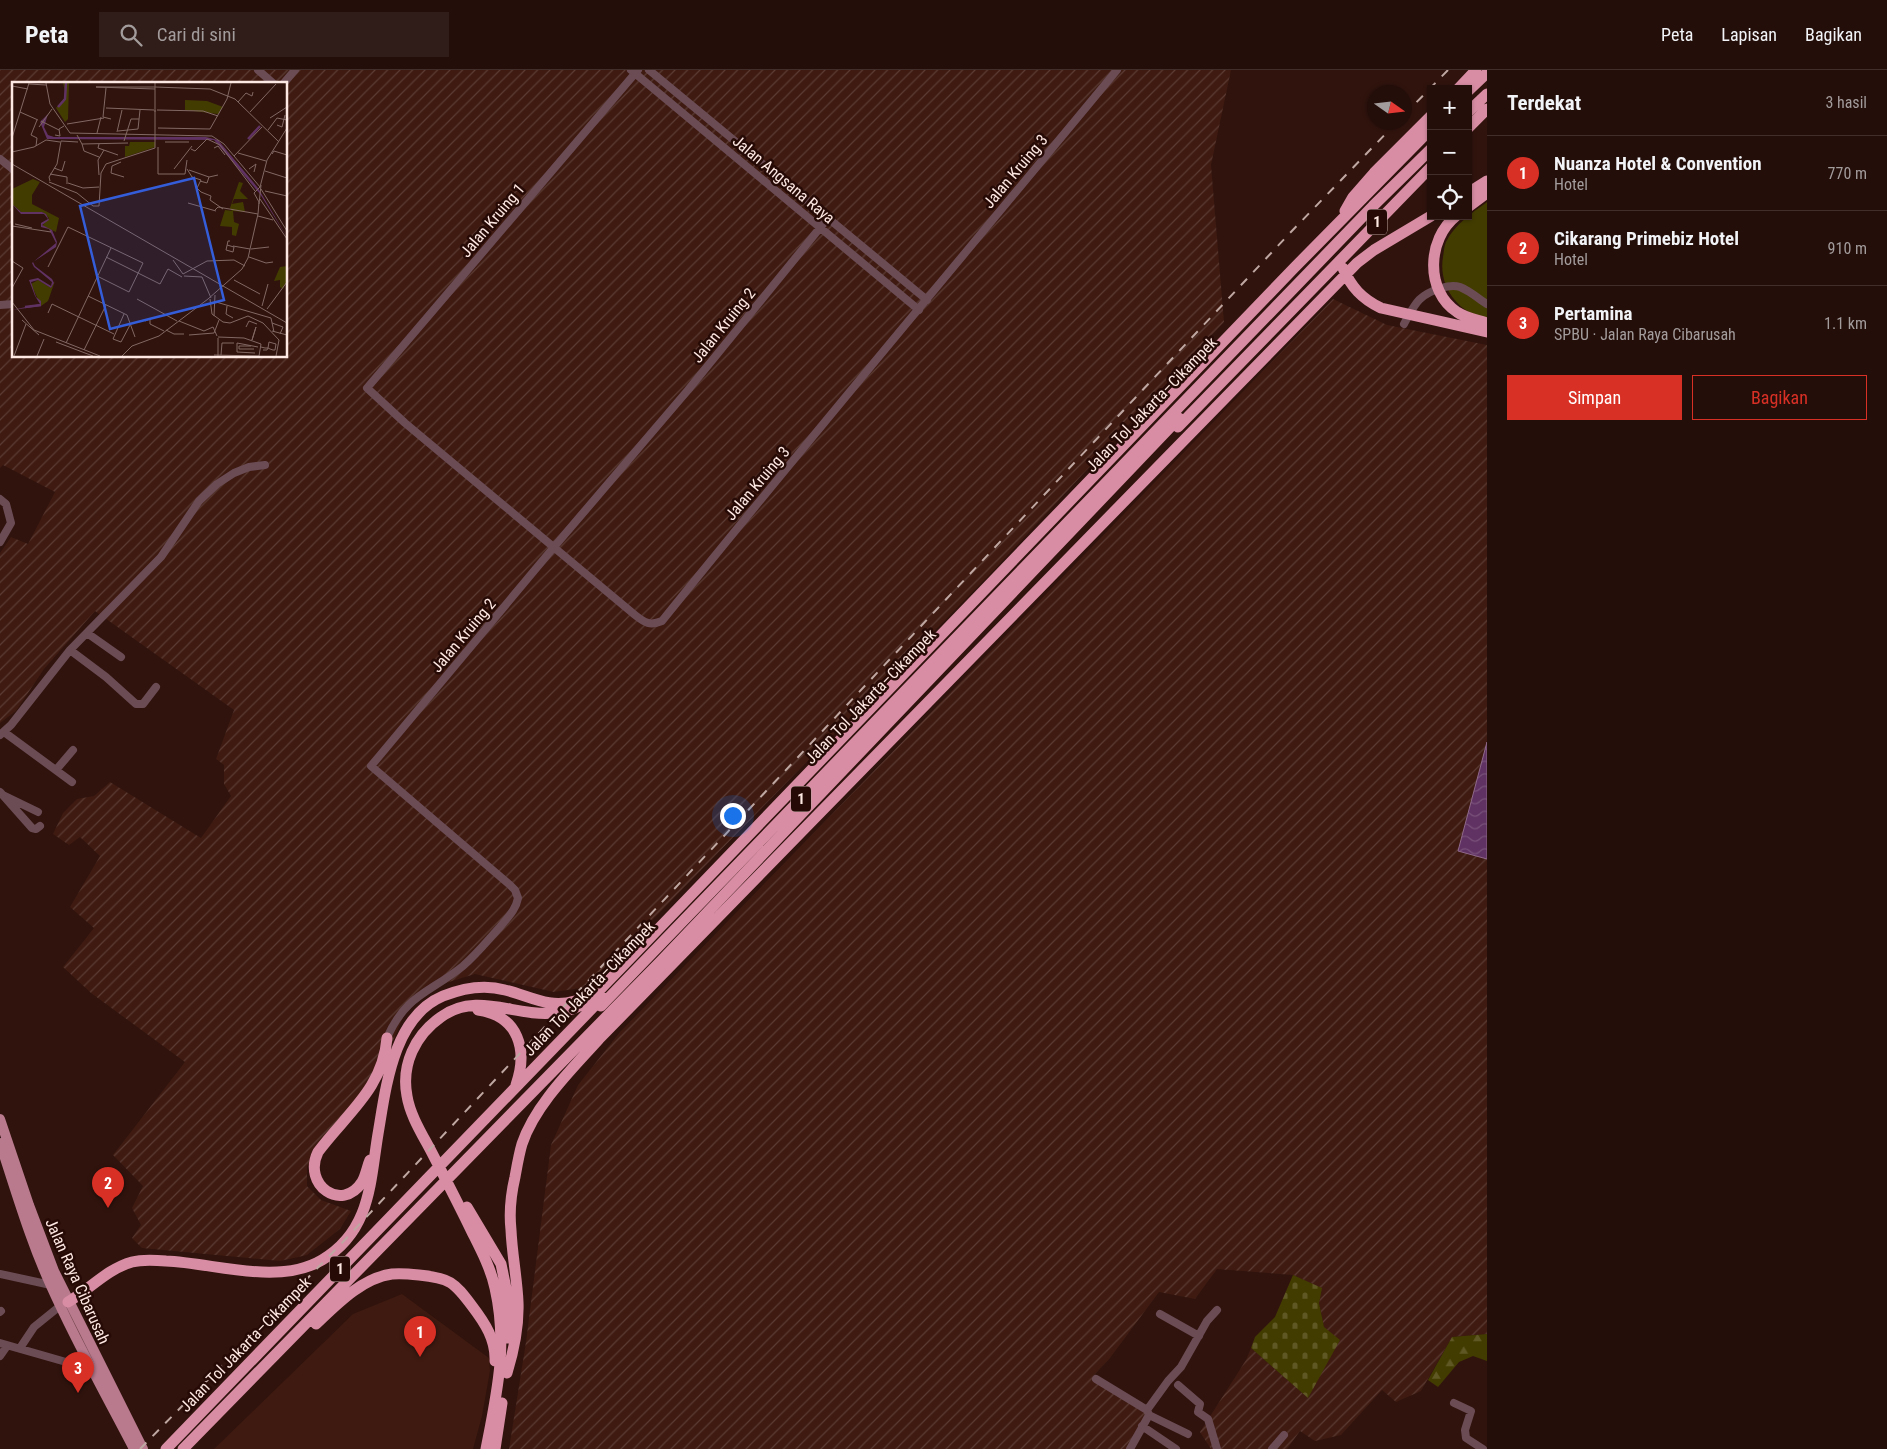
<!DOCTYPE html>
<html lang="id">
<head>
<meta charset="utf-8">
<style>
  :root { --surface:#240e0a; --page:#301c18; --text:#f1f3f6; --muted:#a39c9c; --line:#412e2b; --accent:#d93025 }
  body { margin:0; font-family:"Roboto Condensed",sans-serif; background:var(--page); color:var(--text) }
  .controls { position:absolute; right:15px; top:15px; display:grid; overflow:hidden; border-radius:0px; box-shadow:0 1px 4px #0004 }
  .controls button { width:45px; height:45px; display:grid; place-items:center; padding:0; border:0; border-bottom:1px solid var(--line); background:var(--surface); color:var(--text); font:25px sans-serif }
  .compass { position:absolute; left:1367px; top:15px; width:45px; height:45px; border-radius:50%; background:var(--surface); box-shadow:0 1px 4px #0004; rotate:104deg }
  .you { position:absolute; left:732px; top:745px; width:18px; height:18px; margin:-12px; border:4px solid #fff; border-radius:50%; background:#1a73e8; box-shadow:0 0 0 8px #1a73e833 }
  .badge { display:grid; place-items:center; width:32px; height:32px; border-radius:50%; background:var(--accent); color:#fff; font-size:16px; font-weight:700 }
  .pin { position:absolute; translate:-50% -41px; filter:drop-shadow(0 1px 2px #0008) }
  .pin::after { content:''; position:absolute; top:26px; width:18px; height:15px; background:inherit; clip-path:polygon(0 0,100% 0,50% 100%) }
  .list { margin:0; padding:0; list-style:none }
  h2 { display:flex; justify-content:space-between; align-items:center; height:65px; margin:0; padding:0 20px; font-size:21px }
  h2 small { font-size:16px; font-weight:400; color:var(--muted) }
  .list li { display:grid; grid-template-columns:32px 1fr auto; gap:15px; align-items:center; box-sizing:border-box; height:75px; padding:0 20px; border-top:1px solid var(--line) }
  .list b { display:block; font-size:19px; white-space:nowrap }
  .list p { margin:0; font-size:16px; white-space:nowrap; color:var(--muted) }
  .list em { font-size:16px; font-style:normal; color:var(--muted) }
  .actions { display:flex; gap:10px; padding:15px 20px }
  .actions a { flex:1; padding:11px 0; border:1px solid var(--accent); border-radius:0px; text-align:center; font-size:18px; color:var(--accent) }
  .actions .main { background:var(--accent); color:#fff }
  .icon { flex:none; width:28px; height:28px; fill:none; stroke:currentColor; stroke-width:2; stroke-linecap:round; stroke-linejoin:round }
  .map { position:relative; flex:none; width:1487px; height:1379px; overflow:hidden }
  header { display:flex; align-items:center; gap:30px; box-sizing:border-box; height:70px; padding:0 25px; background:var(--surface); border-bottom:1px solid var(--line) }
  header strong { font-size:24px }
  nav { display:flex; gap:28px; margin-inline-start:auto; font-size:18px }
  .search { width:350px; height:45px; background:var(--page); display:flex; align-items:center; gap:12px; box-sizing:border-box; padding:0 18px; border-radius:0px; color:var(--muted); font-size:19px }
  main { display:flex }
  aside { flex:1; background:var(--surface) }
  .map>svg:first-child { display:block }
  .built { fill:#3e1a11 }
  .industrial { fill:url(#industrial-furrows); fill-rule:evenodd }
  .grass { fill:#433c00 }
  .forest { fill:url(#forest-firs) }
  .cemetery { fill:url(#cemetery-stones) }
  .water { fill:url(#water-waves); stroke:#8f6989 }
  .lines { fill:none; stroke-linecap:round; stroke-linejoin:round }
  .minor { stroke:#6b4c55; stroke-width:8 }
  .major { stroke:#b97a8e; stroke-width:10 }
  .highway { stroke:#d88da4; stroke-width:11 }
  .rail { stroke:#bfa7a2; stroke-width:2; stroke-dasharray:9 9; stroke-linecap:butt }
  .labels { text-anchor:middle; stroke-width:5; stroke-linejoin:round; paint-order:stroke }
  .shield { fill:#260a05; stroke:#bda5a0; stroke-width:1 }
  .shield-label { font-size:15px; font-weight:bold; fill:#fee8e3 }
  .street-label { font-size:16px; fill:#fee8e3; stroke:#260a05 }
  .inset-river { fill:none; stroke:#603263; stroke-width:2.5 }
  .inset-road { fill:none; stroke:#826863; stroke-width:1 }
  .view { fill:#345dd9; fill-opacity:0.15; stroke:#345dd9; stroke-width:2.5 }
  .inset-edge { fill:none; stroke:#fee8e3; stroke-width:2.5 }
</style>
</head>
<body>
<header>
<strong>Peta</strong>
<div class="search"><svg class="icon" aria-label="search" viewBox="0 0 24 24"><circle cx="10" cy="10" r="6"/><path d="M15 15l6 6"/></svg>Cari di sini</div>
<nav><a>Peta</a><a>Lapisan</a><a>Bagikan</a></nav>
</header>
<main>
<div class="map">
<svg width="1487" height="1379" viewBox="0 0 1487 1379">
  <defs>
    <pattern id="industrial-furrows" width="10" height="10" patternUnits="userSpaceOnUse" patternTransform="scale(1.25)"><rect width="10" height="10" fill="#3e1a11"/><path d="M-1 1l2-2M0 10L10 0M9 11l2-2" fill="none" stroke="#5b3b34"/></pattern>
    <pattern id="forest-firs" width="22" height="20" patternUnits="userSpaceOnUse" patternTransform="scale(1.25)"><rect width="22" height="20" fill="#433c00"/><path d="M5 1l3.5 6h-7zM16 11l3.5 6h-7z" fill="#5f5825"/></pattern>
    <pattern id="cemetery-stones" width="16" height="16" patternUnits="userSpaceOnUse" patternTransform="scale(1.25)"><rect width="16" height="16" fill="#433c00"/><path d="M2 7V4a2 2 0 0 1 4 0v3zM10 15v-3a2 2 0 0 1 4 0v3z" fill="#5f5825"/></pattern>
    <pattern id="water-waves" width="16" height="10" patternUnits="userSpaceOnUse" patternTransform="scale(1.25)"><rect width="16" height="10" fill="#603263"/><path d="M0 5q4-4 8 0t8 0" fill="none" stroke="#785079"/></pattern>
  </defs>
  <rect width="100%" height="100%" fill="#30130d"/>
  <path class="built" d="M 402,1224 L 489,1288 L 490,1301 L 482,1346 L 473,1379 L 214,1379 L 353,1244 Z"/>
  <path class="industrial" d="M 0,0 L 1231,0 L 1211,95 L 1224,252 L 993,501 L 587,917 L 554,922 L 475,904 L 436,916 L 405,943 L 376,1010 L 339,1058 L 307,1096 L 307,1116 L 321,1130 L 351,1141 L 340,1159 L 307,1185 L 280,1191 L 142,1178 L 132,1168 L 141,1155 L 132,1138 L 143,1116 L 113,1085 L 185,992 L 91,923 L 63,897 L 94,858 L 70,837 L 100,786 L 80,767 L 69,775 L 53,764 L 63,743 L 77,729 L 94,726 L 110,712 L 201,768 L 231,726 L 224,714 L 224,695 L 216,689 L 234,640 L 95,541 L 44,599 L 16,641 L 0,653 L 0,483 L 11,467 L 28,474 L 55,422 L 3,395 L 0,398 ZM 14,14 L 286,14 L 286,286 L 14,286 Z
    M 1333,229 L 1387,255 L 1487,275 L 1487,1264 L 1452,1267 L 1421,1321 L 1396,1332 L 1382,1320 L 1341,1365 L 1315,1371 L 1300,1361 L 1287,1379 L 1211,1379 L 1200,1362 L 1246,1290 L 1251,1278 L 1308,1328 L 1324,1257 L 1319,1233 L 1321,1218 L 1293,1205 L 1217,1199 L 1195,1229 L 1159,1222 L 1110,1288 L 1093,1306 L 1148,1344 L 1128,1379 L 509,1379 L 526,1272 L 551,1075 L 578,1015 L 620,962 Z"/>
  <path class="grass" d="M 1487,132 L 1487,249 C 1458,243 1438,216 1443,187 C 1444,182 1444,176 1446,172 C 1455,154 1472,143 1487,132 Z"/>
  <path class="forest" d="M 1487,1264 L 1487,1291 L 1473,1286 L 1459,1292 L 1438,1317 L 1428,1310 L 1452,1267 Z"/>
  <path class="cemetery" d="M 1293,1205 L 1322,1218 L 1319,1233 L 1324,1257 L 1340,1270 L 1308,1328 L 1251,1278 L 1255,1267 L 1275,1247 Z"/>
  <path class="water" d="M 1487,672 L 1487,789 L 1458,781 Z"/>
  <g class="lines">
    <path class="minor" d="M 258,0 L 274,14
      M 631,0 L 919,240
      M 638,0 L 367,318 L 405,353 L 635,545 C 645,553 650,556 662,551 C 811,366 965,184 1117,0
      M 649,0 L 927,230
      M 283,14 L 295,0
      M 0,89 L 14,100
      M 0,235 L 14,234
      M 1404,254 C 1415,234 1418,225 1441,218 C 1448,216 1454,215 1460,217 C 1470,221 1479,229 1487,234
      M 0,429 L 6,434 L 11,453 L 0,472
      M 87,563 L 121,587
      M 70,580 L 106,607 L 136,634 L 143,634 L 156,617
      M 4,662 L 72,712
      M 0,665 L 11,655 L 70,580 L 161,487 L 199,431 L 217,414 L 234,403 L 249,397 L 265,395
      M 56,700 L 73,680
      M 0,722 L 32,758 L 36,759 L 40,756
      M 5,726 L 38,742
      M 387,968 C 406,924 430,923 463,896 C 477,884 488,870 500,857 C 507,848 516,840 518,828 L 515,820 L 510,815 L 371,696 L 554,477 L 688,320 L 828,148
      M 0,1204 L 51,1215
      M 0,1242 L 1,1241
      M 1160,1244 L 1199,1266
      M 0,1273 L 66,1292 L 74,1290 L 84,1285
      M 20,1278 L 34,1257 L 60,1236
      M 0,1286 L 7,1276
      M 1096,1309 L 1147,1340
      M 1178,1315 L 1200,1334 L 1198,1342 L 1208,1349 L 1217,1379
      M 1454,1333 L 1471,1341 L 1465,1360 L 1466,1368 L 1483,1379
      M 1149,1345 L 1188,1364
      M 1142,1356 L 1176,1379
      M 1130,1379 L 1149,1345 L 1147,1340 L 1168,1311 L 1181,1297 L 1207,1251 L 1217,1240
      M 1272,1379 L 1284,1365"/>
    <path class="major" d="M 0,1049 L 29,1135 L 54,1201 L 143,1379
      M 0,1073 C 16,1121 30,1170 51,1216 C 76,1272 106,1325 134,1379"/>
    <path class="highway" d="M 1458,19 L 1476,0
      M 1468,21 L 1487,3
      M 1468,42 L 1487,24
      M 1468,58 L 1487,39
      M 1468,123 L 1487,111
      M 1468,137 L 1487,123
      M 1345,141 L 1353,127 L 1374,103 L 1431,46
      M 1456,146 C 1427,169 1425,221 1457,242 C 1465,248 1478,250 1487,253
      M 1343,198 C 1351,217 1362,229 1381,238 L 1487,262
      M 1178,357 L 1431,97
      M 601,936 L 1373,136 L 1431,79
      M 478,940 C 519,946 528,980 516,1015
      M 370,1090 C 367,1097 366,1105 362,1112 C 342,1143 302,1115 318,1082 C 346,1044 383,1019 387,968
      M 467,1137 L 501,1194 L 508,1228 L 508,1268
      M 68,1232 C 90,1219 107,1199 132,1192 C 143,1189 155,1190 166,1191 C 215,1193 278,1216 322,1190 C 371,1161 370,1112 378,1064 C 386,1017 393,947 443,926 C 463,918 484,914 505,920 C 530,926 549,939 575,931
      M 316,1254 C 337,1234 362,1208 392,1204 C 401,1203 410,1204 419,1205 C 450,1208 454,1212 472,1236 C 485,1253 496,1270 495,1291
      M 507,1303 C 514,1280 519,1257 518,1232 C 517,1208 512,1184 511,1160 C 509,1142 511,1124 515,1107 C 517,1096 519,1084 522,1074 C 535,1035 572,999 599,969 L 1357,193 L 1374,180 L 1431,146
      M 166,1379 L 603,927
      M 183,1379 L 661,891 L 1179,348
      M 486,1379 C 497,1323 508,1275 495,1218 C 491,1199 481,1180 472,1162 C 459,1135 445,1108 431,1081 C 422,1064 410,1045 407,1026 C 401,995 415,965 441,947 C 477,921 515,947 554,943 C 567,942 579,937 590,930 L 1294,198 L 1431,59
      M 495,1379 L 502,1333"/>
    <path class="rail" d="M 1404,45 L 1448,0
      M 140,1379 L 341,1174 L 1289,164 L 1397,52"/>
  </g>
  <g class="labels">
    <g class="shield">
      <rect x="1367" y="139.5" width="20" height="25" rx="4"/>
      <rect x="791" y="716.5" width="20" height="25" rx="4"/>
      <rect x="330" y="1186.5" width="20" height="25" rx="4"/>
    </g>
    <g class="shield-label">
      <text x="1377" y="157">1</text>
      <text x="801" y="734">1</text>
      <text x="340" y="1204">1</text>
    </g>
    <g class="street-label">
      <text transform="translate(1015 101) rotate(-50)" y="6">Jalan Kruing 3</text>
      <text transform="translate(784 109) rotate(40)" y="6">Jalan Angsana Raya</text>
      <text transform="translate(492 150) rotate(-50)" y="6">Jalan Kruing 1</text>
      <text transform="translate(723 255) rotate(-51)" y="6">Jalan Kruing 2</text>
      <text transform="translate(1151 334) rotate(-46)" y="6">Jalan Tol Jakarta–Cikampek</text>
      <text transform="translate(757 413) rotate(-50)" y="6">Jalan Kruing 3</text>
      <text transform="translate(463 565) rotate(-50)" y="6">Jalan Kruing 2</text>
      <text transform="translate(870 626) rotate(-46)" y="6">Jalan Tol Jakarta–Cikampek</text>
      <text transform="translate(589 918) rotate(-46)" y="6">Jalan Tol Jakarta–Cikampek</text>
      <text transform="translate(78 1211) rotate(66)" y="6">Jalan Raya Cibarusah</text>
      <text transform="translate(245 1274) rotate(-46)" y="6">Jalan Tol Jakarta–Cikampek</text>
    </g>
  </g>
  <g transform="translate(12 12)">
    <rect width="275" height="275" fill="#30130d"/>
    <path d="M 51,1 L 57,1 L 56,37 L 53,40 L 44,26 L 54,14 ZM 173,18 L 195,19 L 211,25 L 206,32 L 173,28 ZM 118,60 L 143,60 L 143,65 L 113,75 L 113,64 L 117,64 ZM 21,97 L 28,100 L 20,113 L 20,122 L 47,136 L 44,150 L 30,144 L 37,136 L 30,130 L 9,130 L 0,122 L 0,107 ZM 213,128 L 221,129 L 222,140 L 227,142 L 224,154 L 220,153 L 220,145 L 208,144 ZM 275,184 L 275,198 L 271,207 L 268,205 L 268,198 L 262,199 L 268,185 Z" fill="#433c00"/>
    <path d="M 227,100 L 231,101 L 228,109 L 236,117 L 222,117 L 220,122 L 231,120 L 233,130 L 220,129 L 218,126 ZM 26,198 L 39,206 L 43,199 L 36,219 L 29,224 L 19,202 Z" fill="#433c00"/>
    <path d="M 36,32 L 32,45 L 36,53 L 42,55 L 194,55 L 206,58 L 246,106 L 275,155 L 248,112 L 202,58 L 35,57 L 28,40 ZM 0,122 L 9,130 L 30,130 L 34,132 L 37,138 L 30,143 L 40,148 L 45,160 L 44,165 L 21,180 L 23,184 L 40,197 L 42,201 L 39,206 L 26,198 L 19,200 L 24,215 L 29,219 L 29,224 L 0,228 L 28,222 L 23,214 L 17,198 L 26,196 L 39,204 L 40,200 L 22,185 L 20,181 L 44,161 L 37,147 L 29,145 L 29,141 L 36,137 L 32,132 L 9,132 Z" fill="#603263"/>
    <path class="inset-river" d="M 46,25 L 53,17 L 54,1M 236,57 L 248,44M 13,225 L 29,223"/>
    <path class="inset-road" d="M 34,1 L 38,22 L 58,51 L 200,54 L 212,62 L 248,105M 17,2 L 34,3M 0,4 L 16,7M 94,6 L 91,35 L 99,37M 143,7 L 84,5 L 143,5 L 143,1M 226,20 L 234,11 L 240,14 L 241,10M 94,26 L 142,28M 145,28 L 191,29 L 206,34M 8,30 L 26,38M 143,30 L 143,5 L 198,7 L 223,17 L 267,60M 238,30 L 264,2M 258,36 L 275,25M 29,39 L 47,48M 55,42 L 92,36M 265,43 L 270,45 L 273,33M 27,45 L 40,27M 146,46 L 198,47 L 215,17 L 219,1M 256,48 L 265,36 L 275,38M 106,49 L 126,47 L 128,28M 105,50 L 110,28M 85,51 L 89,35M 43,53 L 48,54 L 47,47 L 52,44M 65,53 L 70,62 L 116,61M 0,56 L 17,1M 195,57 L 208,63 L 243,109M 112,59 L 119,37 L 127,37M 153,60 L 177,60M 70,62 L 72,69 L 87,75M 87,62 L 86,66 L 106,73M 24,64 L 25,56 L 19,53 L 25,38M 146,65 L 146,92 L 173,92 L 175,78M 202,66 L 206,64 L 213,73M 179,67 L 183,69 L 195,57M 0,70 L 22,65 L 34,58 L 48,60M 226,71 L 254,79M 260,72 L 262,69 L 275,73M 222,74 L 250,45M 109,80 L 100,84 L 99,91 L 112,95M 0,82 L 275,241M 45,82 L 49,59 L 66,60M 42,86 L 50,89 L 53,79M 162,87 L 180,64M 175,87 L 180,95 L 189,98 L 185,106 L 189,110 L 199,114 L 198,118 L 211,127M 237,87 L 244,82 L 242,90M 177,88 L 197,95M 253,89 L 275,96M 38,92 L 55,95 L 55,102M 87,93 L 86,78 L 92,68M 38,99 L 37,95 L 45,82M 188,99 L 195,101 L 197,95 L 206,93M 37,100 L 65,111 L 81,124 L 87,124 L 89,91 L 94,82 L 143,66 L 143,28M 56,101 L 71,106 L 87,105M 249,107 L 275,149M 253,109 L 275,114M 248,117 L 275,157M 176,121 L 204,129M 247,122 L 249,103M 203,128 L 206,125 L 246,132M 246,134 L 261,138M 3,142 L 20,146M 0,144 L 39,150M 215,163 L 222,165 L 221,170 L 214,168 L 216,159 L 218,159M 221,164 L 238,167M 239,167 L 257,165M 94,175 L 148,202 L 156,187 L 170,195M 237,175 L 254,181 L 261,180M 161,178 L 171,192 L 195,179 L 222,178 L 233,184M 0,179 L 11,186 L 0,206M 36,185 L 56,145 L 131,181 L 117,210 L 85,194M 172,194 L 190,195 L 199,216M 222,198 L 248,212M 76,214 L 115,233 L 123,255M 125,217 L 165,239M 198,217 L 200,232 L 211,240 L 218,241 L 236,234 L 251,241 L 267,258 L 264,274M 0,220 L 22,248 L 88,274M 204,220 L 259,236 L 262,250M 215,224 L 214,232 L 221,236M 250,224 L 256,202M 255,227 L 275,200M 36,231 L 40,222 L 102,252M 112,232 L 101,257 L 109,260 L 118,243M 202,234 L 203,213M 10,238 L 27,253M 133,239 L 138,237 L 138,242 L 152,249M 167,239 L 192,249 L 201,245 L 205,254M 260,241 L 271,245 L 268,252M 234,245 L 237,239 L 245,242M 244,245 L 240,258 L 244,245M 154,248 L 162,252 L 172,252M 260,249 L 275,253M 177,253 L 202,251 L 207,238M 206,255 L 232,256 L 249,262 L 247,274M 44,260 L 81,274M 54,261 L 99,166M 239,264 L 227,264 L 227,267 L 242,267M 249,265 L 253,266 L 256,266 L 258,267 L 261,268 L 263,268 L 264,262 L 257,260 L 256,266 L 255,268 L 251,268M 72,268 L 94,223M 243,271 L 225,270 L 225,261 L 246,265M 202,273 L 247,274M 209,273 L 210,261 L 222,261M 2,274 L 14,242M 25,274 L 32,257M 110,274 L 120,264 L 147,254 L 196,217 L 230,187 L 236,176 L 246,132 L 247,120 L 242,111 L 248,105 L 255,78 L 275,46M 206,274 L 206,256"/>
    <path class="view" d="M 182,96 L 212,218 L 98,247 L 68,124 Z"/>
    <rect width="275" height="275" class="inset-edge"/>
  </g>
</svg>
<div class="controls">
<button>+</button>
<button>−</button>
<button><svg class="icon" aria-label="locate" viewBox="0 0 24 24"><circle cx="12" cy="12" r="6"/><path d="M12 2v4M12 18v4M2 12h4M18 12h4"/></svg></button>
</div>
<svg class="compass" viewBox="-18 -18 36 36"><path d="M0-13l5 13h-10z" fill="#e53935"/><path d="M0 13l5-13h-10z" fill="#a39c9c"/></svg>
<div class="you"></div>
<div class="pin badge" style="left:420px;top:1287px">1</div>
<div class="pin badge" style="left:108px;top:1138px">2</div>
<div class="pin badge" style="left:78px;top:1323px">3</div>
</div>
<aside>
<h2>Terdekat<small>3 hasil</small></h2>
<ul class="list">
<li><span class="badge">1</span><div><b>Nuanza Hotel &amp; Convention</b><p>Hotel</p></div><em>770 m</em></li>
<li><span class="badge">2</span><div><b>Cikarang Primebiz Hotel</b><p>Hotel</p></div><em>910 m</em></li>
<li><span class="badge">3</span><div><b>Pertamina</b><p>SPBU · Jalan Raya Cibarusah</p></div><em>1.1 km</em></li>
</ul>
<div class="actions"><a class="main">Simpan</a><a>Bagikan</a></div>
</aside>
</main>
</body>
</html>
